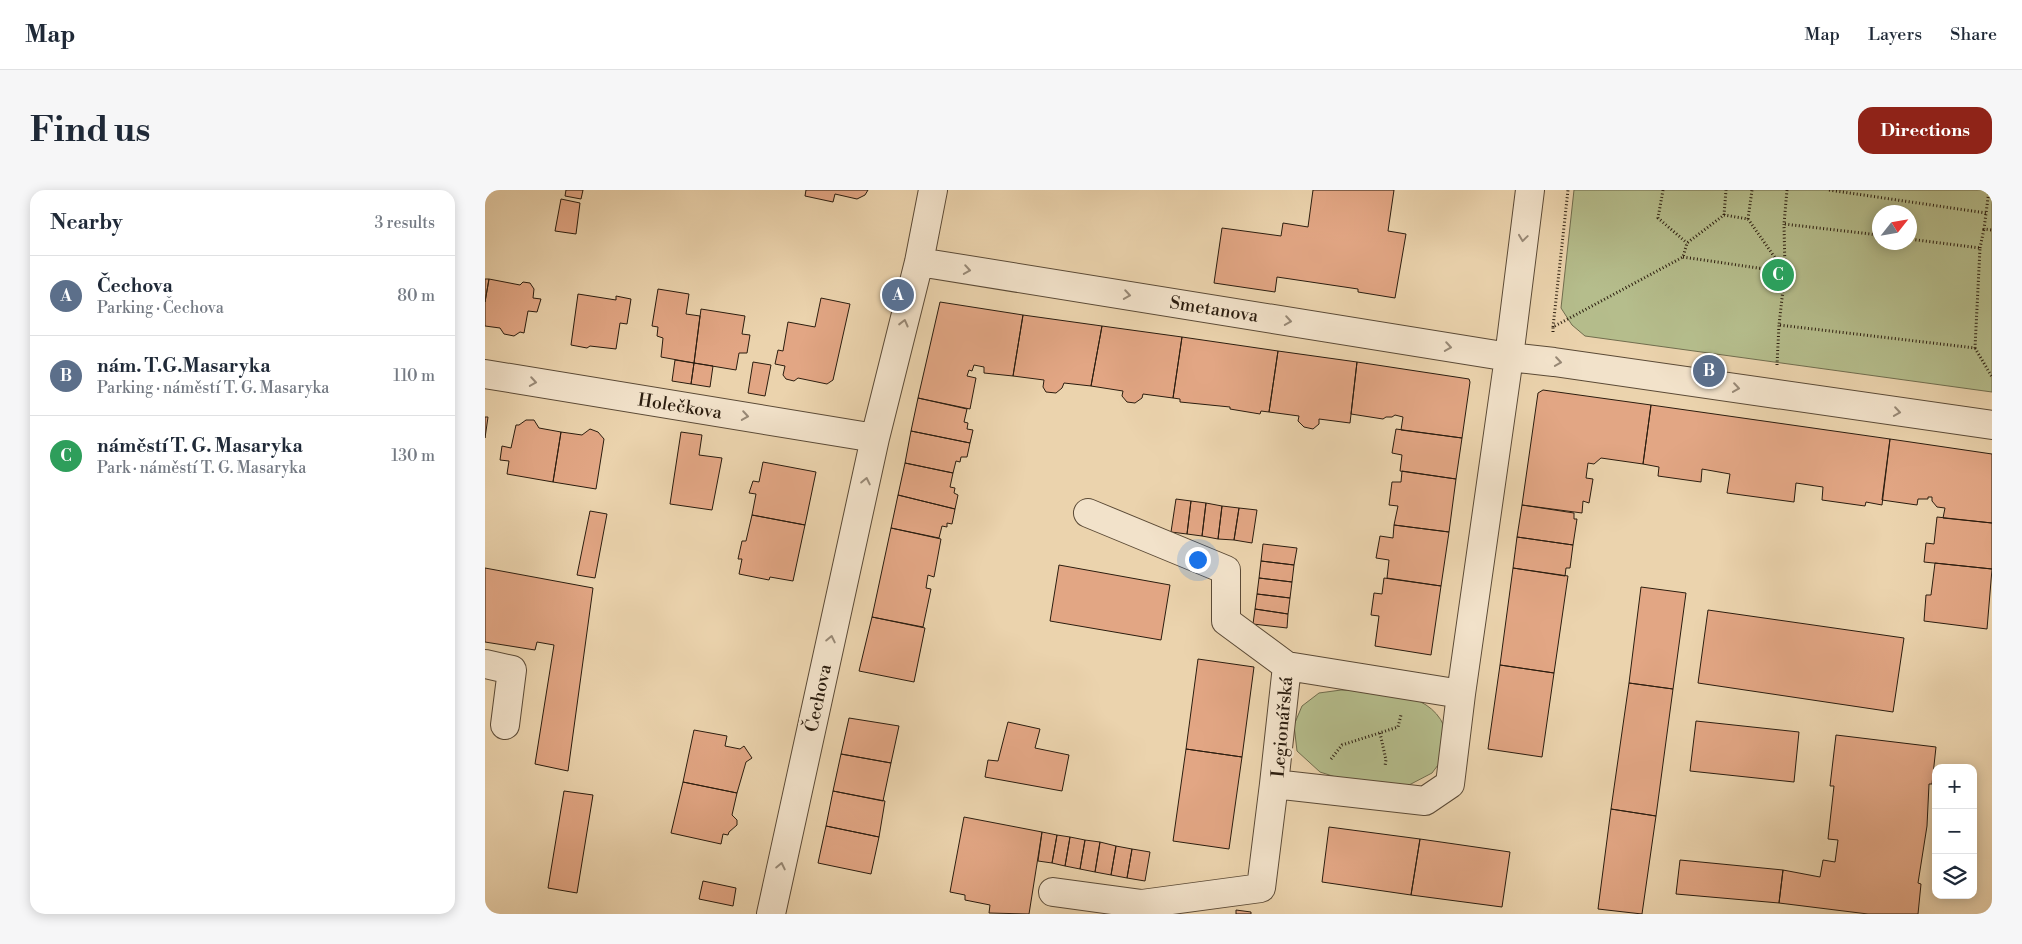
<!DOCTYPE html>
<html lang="en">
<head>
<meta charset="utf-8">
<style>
  :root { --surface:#fff; --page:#f6f6f7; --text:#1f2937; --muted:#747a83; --line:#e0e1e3; --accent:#8f2418 }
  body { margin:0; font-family:"Libre Bodoni",serif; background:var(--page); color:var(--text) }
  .controls { position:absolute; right:15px; bottom:15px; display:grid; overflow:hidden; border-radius:10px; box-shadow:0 2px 12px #0003 }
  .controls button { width:45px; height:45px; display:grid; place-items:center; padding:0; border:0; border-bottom:1px solid var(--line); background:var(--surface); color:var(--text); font:25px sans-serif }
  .compass { position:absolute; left:1387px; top:15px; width:45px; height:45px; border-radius:50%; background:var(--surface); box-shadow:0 2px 12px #0003; rotate:59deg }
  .you { position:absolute; left:712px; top:369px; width:18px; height:18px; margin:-12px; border:4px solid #fff; border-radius:50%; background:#1a73e8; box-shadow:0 0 0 8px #1a73e833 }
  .badge { display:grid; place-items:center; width:32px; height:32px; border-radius:50%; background:var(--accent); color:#fff; font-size:16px; font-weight:700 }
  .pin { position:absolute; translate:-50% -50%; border:2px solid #fff; box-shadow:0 1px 5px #0006 }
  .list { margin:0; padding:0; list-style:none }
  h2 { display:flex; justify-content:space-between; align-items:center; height:65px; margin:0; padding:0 20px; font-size:21px }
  h2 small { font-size:16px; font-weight:400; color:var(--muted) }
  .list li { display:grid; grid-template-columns:32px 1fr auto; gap:15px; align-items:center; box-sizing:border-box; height:80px; padding:0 20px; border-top:1px solid var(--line) }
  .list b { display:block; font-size:19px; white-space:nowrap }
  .list p { margin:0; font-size:16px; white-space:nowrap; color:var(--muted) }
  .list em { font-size:16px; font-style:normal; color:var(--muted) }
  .icon { flex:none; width:28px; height:28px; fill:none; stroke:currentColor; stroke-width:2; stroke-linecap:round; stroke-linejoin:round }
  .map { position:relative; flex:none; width:1507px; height:724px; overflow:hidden; border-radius:15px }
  header { display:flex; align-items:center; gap:30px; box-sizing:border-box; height:70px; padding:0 25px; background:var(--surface); border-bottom:1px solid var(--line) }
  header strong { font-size:24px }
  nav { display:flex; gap:28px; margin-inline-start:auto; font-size:18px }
  .intro { display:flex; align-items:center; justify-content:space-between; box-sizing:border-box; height:120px; padding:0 30px }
  h1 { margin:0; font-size:35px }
  .button { padding:12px 22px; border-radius:15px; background:var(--accent); color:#fff; font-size:18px; font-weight:700 }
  main { display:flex; gap:30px; padding:0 30px }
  aside { flex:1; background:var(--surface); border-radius:15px; box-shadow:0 2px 12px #0003 }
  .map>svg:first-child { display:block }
  .green { fill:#b5bd8c; stroke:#706d4e; fill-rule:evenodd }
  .building { fill:#e2a684; stroke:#2b1d0f }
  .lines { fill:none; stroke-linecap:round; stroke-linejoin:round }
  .minor-casing { stroke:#5b4a36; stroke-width:30 }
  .path { stroke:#2b1d0f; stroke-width:3; stroke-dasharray:1 2.5; stroke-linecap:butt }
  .minor { stroke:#f2e2ca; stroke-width:28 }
  .oneway { stroke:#988976 }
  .labels { text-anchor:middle; stroke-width:5; stroke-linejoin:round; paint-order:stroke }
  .street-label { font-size:18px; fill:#2b1d0f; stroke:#f2e2ca }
</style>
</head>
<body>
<header>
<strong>Map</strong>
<nav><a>Map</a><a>Layers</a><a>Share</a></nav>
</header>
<div class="intro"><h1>Find us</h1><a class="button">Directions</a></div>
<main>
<aside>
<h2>Nearby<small>3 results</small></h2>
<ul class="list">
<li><span class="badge" style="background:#5c6f8a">A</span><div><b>Čechova</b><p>Parking · Čechova</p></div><em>80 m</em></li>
<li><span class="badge" style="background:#5c6f8a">B</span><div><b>nám. T.G.Masaryka</b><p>Parking · náměstí T. G. Masaryka</p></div><em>110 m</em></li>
<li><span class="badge" style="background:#2e9e5b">C</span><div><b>náměstí T. G. Masaryka</b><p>Park · náměstí T. G. Masaryka</p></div><em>130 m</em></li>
</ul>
</aside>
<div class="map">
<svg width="1507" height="724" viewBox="0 0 1507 724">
  <rect width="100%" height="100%" fill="#ebd3ad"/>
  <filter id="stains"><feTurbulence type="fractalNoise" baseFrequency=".004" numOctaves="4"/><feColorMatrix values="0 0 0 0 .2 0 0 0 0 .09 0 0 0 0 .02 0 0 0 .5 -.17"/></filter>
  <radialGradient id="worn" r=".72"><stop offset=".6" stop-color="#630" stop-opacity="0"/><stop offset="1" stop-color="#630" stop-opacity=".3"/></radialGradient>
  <path class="green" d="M 1089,0 L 1507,0 L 1507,202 L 1100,146 L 1087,135 L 1076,118 ZM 1394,22 L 1424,22 L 1424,52 L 1394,52 Z
    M 856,500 C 890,501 943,499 959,536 C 962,543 961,555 962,563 L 947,583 L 924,595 L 866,592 L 835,582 L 812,561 L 809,535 L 817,516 L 834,503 Z"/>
  <path class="building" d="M 81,0 L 98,0 L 96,9 L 80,6 Z
    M 321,0 L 383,0 L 380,5 L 372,9 L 350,4 L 348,12 L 320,6 Z
    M 828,0 L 909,0 L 903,41 L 921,44 L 910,108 L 873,102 L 873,99 L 792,87 L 790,102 L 729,93 L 737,38 L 796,46 L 798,33 L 823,37 Z
    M 76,9 L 95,13 L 91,44 L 70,41 Z
    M 0,89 L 4,89 L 0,112 Z
    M 4,89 L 35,95 L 38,92 L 45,93 L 49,99 L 48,108 L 56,109 L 52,122 L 43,121 L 39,143 L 35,142 L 29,146 L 19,144 L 15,138 L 0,136 L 0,112 Z
    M 173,99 L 204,104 L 201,124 L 215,126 L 209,173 L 176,167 L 178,148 L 172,146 L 173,137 L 167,136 Z
    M 93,104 L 131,110 L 131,106 L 146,109 L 142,134 L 135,133 L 131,159 L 105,156 L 102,158 L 86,155 Z
    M 336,108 L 365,114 L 348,190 L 342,194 L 313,188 L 309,191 L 301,189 L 298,185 L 300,176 L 290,174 L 293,160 L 298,161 L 303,132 L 330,137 Z
    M 455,112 L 538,125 L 528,186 L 499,183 L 499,177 L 489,175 L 487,181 L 484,180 L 482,186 L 491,188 L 485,219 L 433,208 Z
    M 216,119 L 260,126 L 257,144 L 265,145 L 262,163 L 254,163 L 251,180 L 209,173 Z
    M 538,125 L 617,136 L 606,196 L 579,193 L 577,198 L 571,203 L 561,202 L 558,197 L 559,190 L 528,186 Z
    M 617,136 L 697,147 L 688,208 L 658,204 L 657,208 L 650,213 L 642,212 L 637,206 L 638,201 L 606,196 Z
    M 697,147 L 793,161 L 784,222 L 776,221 L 775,224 L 745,219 L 745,217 L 695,212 L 695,209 L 688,208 Z
    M 793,161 L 872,172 L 865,233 L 834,229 L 834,234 L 828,239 L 819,237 L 813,231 L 814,226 L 784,222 Z
    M 190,170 L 209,173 L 206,194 L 187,191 Z
    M 268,172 L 286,175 L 280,206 L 263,203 Z
    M 872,172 L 984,189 L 985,192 L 977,248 L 916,240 L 918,227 L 910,225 L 907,227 L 901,227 L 898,229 L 866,224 Z
    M 209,173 L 228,176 L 225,197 L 206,194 Z
    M 1058,200 L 1166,215 L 1158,274 L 1116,268 L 1109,274 L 1103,273 L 1101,288 L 1108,289 L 1104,313 L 1098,311 L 1097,323 L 1037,315 L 1053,203 Z
    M 433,208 L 482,219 L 479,232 L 483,233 L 482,239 L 488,240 L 485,253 L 426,241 Z
    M 1166,215 L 1405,249 L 1397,315 L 1381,312 L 1380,316 L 1337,310 L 1338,297 L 1311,293 L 1309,312 L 1242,303 L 1245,284 L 1217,279 L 1216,292 L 1173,286 L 1174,277 L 1158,274 Z
    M 0,227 L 3,227 L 0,248 Z
    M 41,230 L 49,230 L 54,238 L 76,242 L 68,292 L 22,284 L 24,271 L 15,270 L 17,256 L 26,258 L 31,235 L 34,235 Z
    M 105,239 L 113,242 L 119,249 L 111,299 L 68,292 L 76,242 L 97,245 Z
    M 911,239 L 977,248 L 971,289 L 915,281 L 917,265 L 907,263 Z
    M 426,241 L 485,253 L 482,267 L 476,267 L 475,272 L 471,271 L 468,283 L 420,273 Z
    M 196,242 L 217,245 L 214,265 L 237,268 L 227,320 L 185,314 Z
    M 1405,249 L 1507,264 L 1507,333 L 1458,328 L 1460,318 L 1452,317 L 1447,311 L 1447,307 L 1443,307 L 1443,309 L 1433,309 L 1432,315 L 1397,310 Z
    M 278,272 L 331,282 L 320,335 L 267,325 L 271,304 L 264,303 L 268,291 L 274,292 Z
    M 420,273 L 468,283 L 465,297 L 470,298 L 469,303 L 473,305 L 470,319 L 413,305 Z
    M 917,281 L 971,289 L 964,342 L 909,335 L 913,316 L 904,315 L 907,292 L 916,292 Z
    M 413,305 L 470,319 L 467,334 L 462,333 L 462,337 L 457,336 L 454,348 L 406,338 Z
    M 691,309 L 706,311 L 702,344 L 686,342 Z
    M 706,311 L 721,313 L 717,346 L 702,344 Z
    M 721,313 L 737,316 L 733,349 L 717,346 Z
    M 1037,315 L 1089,323 L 1089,329 L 1092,329 L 1088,355 L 1032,347 Z
    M 737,316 L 754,318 L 749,350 L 733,349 Z
    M 754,318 L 772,320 L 767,353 L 749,350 Z
    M 105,321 L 122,324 L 110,388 L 92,385 Z
    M 267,325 L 320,335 L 308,391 L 285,387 L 284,390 L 254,384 L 257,369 L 253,369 L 257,351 L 261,351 Z
    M 1452,327 L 1507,333 L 1507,379 L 1439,372 L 1441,353 L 1449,354 Z
    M 909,335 L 964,342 L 956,396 L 902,388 L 904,370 L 891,368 L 895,346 L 908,348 Z
    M 406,338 L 456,349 L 449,387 L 443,385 L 441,398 L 446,399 L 438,437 L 387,427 Z
    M 1032,347 L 1088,355 L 1085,378 L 1081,378 L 1080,386 L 1028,378 Z
    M 778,354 L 812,358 L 809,375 L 776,371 Z
    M 776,371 L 809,375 L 807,392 L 774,388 Z
    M 1450,373 L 1507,379 L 1502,439 L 1439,431 L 1441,405 L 1446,405 Z
    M 574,375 L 685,395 L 676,450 L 565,431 Z
    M 0,378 L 108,398 L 83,581 L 50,574 L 69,455 L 52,452 L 50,460 L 0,452 Z
    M 1028,378 L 1083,386 L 1069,483 L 1015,475 Z
    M 774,388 L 807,392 L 805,408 L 772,404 Z
    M 899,388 L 956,396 L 946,465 L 890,456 L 894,426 L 886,425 L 889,403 L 897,404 Z
    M 1156,397 L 1201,403 L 1188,499 L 1144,493 Z
    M 772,404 L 805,408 L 803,424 L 770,419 Z
    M 770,419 L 803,424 L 802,438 L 768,434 Z
    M 1223,420 L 1419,448 L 1408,522 L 1213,493 Z
    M 387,427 L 440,438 L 429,492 L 374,481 Z
    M 713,469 L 769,477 L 757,567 L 701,559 Z
    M 1015,475 L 1069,483 L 1057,567 L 1003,559 Z
    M 1144,493 L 1188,499 L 1171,626 L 1126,619 Z
    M 364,528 L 414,536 L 406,573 L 356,564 Z
    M 1211,531 L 1314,542 L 1309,592 L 1205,581 Z
    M 523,532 L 555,539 L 550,558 L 584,565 L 577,601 L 500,587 L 503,570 L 513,571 Z
    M 209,540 L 242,546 L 240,556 L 255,559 L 259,556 L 267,568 L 261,572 L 252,603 L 198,592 Z
    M 1351,545 L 1451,557 L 1447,594 L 1444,594 L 1442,636 L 1433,693 L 1436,694 L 1433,724 L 1383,724 L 1294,713 L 1298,680 L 1335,687 L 1338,670 L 1350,672 L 1353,650 L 1343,649 L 1349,596 L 1345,596 Z
    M 701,559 L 757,567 L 744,659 L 688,651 Z
    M 356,564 L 406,573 L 398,611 L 348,601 Z
    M 198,592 L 252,603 L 247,625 L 252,630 L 252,635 L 244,642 L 243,645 L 238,644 L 236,654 L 186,643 Z
    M 79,601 L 108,605 L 92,703 L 63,698 Z
    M 348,601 L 400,611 L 394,647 L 341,636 Z
    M 1126,619 L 1171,626 L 1157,724 L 1113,719 Z
    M 479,627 L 557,642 L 544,724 L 504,723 L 505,715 L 480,710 L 480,705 L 465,702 Z
    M 341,636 L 394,647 L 386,684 L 333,673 Z
    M 844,637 L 935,649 L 926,705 L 837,692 Z
    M 557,642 L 572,645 L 567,673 L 553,671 Z
    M 572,645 L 585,647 L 580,676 L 567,673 Z
    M 585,647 L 600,650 L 595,679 L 580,676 Z
    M 935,649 L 1025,662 L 1017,717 L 926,705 Z
    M 600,650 L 615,652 L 610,682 L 595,679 Z
    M 615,652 L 631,656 L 626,685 L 610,682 Z
    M 631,656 L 647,659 L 642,688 L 626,685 Z
    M 647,659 L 665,662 L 660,691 L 642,688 Z
    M 1195,670 L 1298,680 L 1294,713 L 1191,704 Z
    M 218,691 L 251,698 L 248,716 L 214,709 Z
    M 751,720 L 766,722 L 766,724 L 751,724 Z"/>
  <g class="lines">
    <g class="minor-casing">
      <path id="minor" d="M 434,72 L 1024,167 L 1069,172 L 1507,235
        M 0,184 L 390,248
        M 603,323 L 741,380 L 741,431 L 802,476
        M 0,474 L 27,480 L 20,535
        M 976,504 L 802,476 L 789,594 L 940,611 L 965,594 L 976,504 L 1024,167 L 1045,0
        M 568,702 L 657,714 L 776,698 L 789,594
        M 286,724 L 390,248 L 434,72 L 448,0"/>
    </g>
    <path class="path" d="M 1178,0 L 1173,28 L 1202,53
      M 1302,0 L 1299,34 L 1394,45
      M 1344,0 L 1501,23
      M 1504,0 L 1499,39 L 1507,40
      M 1239,25 L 1241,0
      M 1263,29 L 1267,0
      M 1495,58 L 1499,39
      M 1198,67 L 1300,82 L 1299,34
      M 1068,137 L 1083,0
      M 1068,142 L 1068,137 L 1198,67 L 1202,53 L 1239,25 L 1263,29 L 1300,82 L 1294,135 L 1490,158 L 1495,58 L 1424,49
      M 1490,158 L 1507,187
      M 1292,175 L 1294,135
      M 895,543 L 901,570 L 900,576
      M 846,569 L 857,555 L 913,537 L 916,525"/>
    <use href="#minor" class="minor"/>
  </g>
  <defs><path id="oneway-chevron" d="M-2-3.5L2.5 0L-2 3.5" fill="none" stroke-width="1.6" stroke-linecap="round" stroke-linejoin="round" transform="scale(1.25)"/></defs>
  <g class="oneway">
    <use href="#oneway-chevron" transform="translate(1038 48) rotate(98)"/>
    <use href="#oneway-chevron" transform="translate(482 80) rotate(9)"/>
    <use href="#oneway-chevron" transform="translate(642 105) rotate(9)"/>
    <use href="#oneway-chevron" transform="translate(803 131) rotate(9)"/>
    <use href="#oneway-chevron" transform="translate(419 133) rotate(-76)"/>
    <use href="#oneway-chevron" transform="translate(963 157) rotate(9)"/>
    <use href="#oneway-chevron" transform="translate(1073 172) rotate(8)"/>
    <use href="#oneway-chevron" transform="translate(48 192) rotate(9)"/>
    <use href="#oneway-chevron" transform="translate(1251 198) rotate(8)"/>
    <use href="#oneway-chevron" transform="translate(1412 222) rotate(8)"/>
    <use href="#oneway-chevron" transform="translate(260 226) rotate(9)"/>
    <use href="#oneway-chevron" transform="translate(381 291) rotate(-78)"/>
    <use href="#oneway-chevron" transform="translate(346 449) rotate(-78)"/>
    <use href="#oneway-chevron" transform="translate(296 676) rotate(-78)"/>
  </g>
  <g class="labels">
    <g class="street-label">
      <text transform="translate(729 119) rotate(9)" y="6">Smetanova</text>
      <text transform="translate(195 216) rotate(9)" y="6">Holečkova</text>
      <text transform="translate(333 508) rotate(-78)" y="6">Čechova</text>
      <text transform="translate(797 537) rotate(-85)" y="6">Legionářská</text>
    </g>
  </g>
  <rect width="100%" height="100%" filter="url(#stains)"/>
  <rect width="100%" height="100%" fill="url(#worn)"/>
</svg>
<div class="controls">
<button>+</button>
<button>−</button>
<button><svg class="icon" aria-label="layers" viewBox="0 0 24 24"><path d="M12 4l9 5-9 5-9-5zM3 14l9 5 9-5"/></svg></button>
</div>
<svg class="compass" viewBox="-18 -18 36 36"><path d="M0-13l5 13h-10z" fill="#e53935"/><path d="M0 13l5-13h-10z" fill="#747a83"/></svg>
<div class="you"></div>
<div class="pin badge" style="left:413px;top:105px;background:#5c6f8a">A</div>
<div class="pin badge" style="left:1224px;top:181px;background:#5c6f8a">B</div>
<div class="pin badge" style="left:1293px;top:85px;background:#2e9e5b">C</div>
</div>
</main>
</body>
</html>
